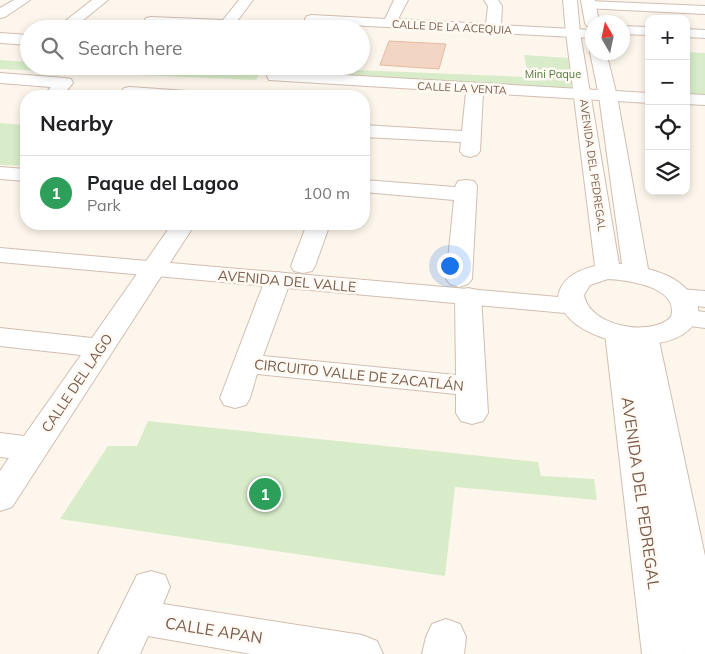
<!DOCTYPE html>
<html lang="en">
<head>
<meta charset="utf-8">
<style>
  :root { --surface:#fff; --page:#f2f2f2; --text:#202124; --muted:#757577; --line:#e0e0e0; --accent:#0b8043 }
  body { margin:0; font-family:Mulish,sans-serif; background:var(--page); color:var(--text) }
  .controls { position:absolute; right:15px; top:15px; display:grid; overflow:hidden; border-radius:10px; box-shadow:0 2px 8px #0003 }
  .controls button { width:45px; height:45px; display:grid; place-items:center; padding:0; border:0; border-bottom:1px solid var(--line); background:var(--surface); color:var(--text); font:25px sans-serif }
  .compass { position:absolute; left:585px; top:15px; width:45px; height:45px; border-radius:50%; background:var(--surface); box-shadow:0 2px 8px #0003; rotate:351deg }
  .you { position:absolute; left:449px; top:265px; width:18px; height:18px; margin:-12px; border:4px solid #fff; border-radius:50%; background:#1a73e8; box-shadow:0 0 0 8px #1a73e833 }
  .badge { display:grid; place-items:center; width:32px; height:32px; border-radius:50%; background:var(--accent); color:#fff; font-size:16px; font-weight:700 }
  .pin { position:absolute; translate:-50% -50%; border:2px solid #fff; box-shadow:0 1px 5px #0006 }
  .list { margin:0; padding:0; list-style:none }
  h2 { display:flex; justify-content:space-between; align-items:center; height:65px; margin:0; padding:0 20px; font-size:21px }
  h2 small { font-size:16px; font-weight:400; color:var(--muted) }
  .list li { display:grid; grid-template-columns:32px 1fr auto; gap:15px; align-items:center; box-sizing:border-box; height:75px; padding:0 20px; border-top:1px solid var(--line) }
  .list b { display:block; font-size:19px; white-space:nowrap }
  .list p { margin:0; font-size:16px; white-space:nowrap; color:var(--muted) }
  .list em { font-size:16px; font-style:normal; color:var(--muted) }
  .icon { flex:none; width:28px; height:28px; fill:none; stroke:currentColor; stroke-width:2; stroke-linecap:round; stroke-linejoin:round }
  .map { position:relative; flex:none; width:705px; height:654px; overflow:hidden }
  .search { position:absolute; background:var(--surface); box-shadow:0 2px 8px #0003; left:20px; top:20px; width:350px; height:55px; display:flex; align-items:center; gap:12px; box-sizing:border-box; padding:0 18px; border-radius:28px; color:var(--muted); font-size:19px }
  .panel { position:absolute; background:var(--surface); box-shadow:0 2px 8px #0003; left:20px; top:90px; width:350px; height:140px; border-radius:20px }
  .map>svg:first-child { display:block }
  .green { fill:#d8ecc9 }
  .building { fill:#f3d5c3; stroke:#e6bba3 }
  .lines { fill:none; stroke-linecap:round; stroke-linejoin:round }
  .minor-casing { stroke:#d1beb0; stroke-width:2 }
  .tertiary-casing { stroke:#d1beb0; stroke-width:2 }
  .minor { fill:#fff; fill-rule:evenodd }
  .tertiary { fill:#fff; fill-rule:evenodd }
  .labels { text-anchor:middle; stroke-width:5; stroke-linejoin:round; paint-order:stroke }
  .far-street-label { font-size:11px; fill:#7a5c4d; stroke:#fffaf3 }
  .far-park-label { font-size:11px; fill:#537a41; stroke:#fffaf3 }
  .street-label { font-size:14px; fill:#7a5c4d; stroke:#fffaf3 }
  .near-street-label { font-size:16px; fill:#7a5c4d; stroke:#fffaf3 }
</style>
</head>
<body>
<div class="map">
<svg width="705" height="654" viewBox="0 0 705 654">
  <rect width="100%" height="100%" fill="#fdf6ec"/>
  <path class="green" d="M 686,52 L 705,53 L 705,95 L 686,95 Z
    M 524,55 L 568,58 L 572,91 L 304,75 L 306,68 L 528,77 Z
    M 0,60 L 29,62 L 29,66 L 114,66 L 259,74 L 256,80 L 0,69 Z
    M 0,123 L 26,125 L 26,166 L 0,165 Z
    M 148,421 L 538,462 L 541,476 L 594,479 L 597,500 L 455,487 L 445,576 L 60,519 L 108,446 L 137,446 Z"/>
  <path class="building" d="M 389,41 L 446,44 L 439,69 L 380,65 Z"/>
  <g class="lines">
    <g class="minor-casing">
      <path id="minor" d="M 14,0 L 30,0 L 5,17 L 0,18 L 0,8 Z
        M 92,0 L 108,0 L 72,29 L 55,29 Z
        M 239,0 L 253,0 L 231,29 L 151,25 L 146,24 L 144,21 L 146,18 L 151,17 L 223,20 Z
        M 394,0 L 408,0 L 398,19 L 486,24 L 488,6 L 484,0 L 498,0 L 502,6 L 501,25 L 592,30 L 592,38 L 312,23 L 307,22 L 305,19 L 307,16 L 312,15 L 385,19 Z
        M 589,1 L 705,6 L 705,14 L 584,8 L 582,5 Z
        M 622,26 L 649,27 L 649,35 L 622,34 Z
        M 686,29 L 705,30 L 705,38 L 686,37 Z
        M 0,33 L 29,35 L 29,45 L 0,43 Z
        M 275,71 L 649,93 L 649,103 L 483,93 L 480,151 L 477,155 L 470,157 L 463,155 L 460,151 L 461,142 L 364,137 L 364,125 L 462,131 L 466,92 L 269,80 L 267,76 L 269,72 Z
        M 0,73 L 65,78 L 71,79 L 73,83 L 62,96 L 43,96 L 51,87 L 0,83 Z
        M 130,87 L 187,91 L 193,92 L 196,96 L 124,96 L 121,92 L 124,88 Z
        M 686,94 L 705,95 L 705,105 L 686,104 Z
        M 0,167 L 26,169 L 26,181 L 0,179 Z
        M 364,180 L 455,187 L 458,181 L 466,180 L 474,181 L 477,186 L 472,279 L 468,284 L 459,287 L 450,284 L 446,279 L 454,200 L 364,192 Z
        M 172,224 L 195,224 L 12,507 L 0,511 L 0,471 L 9,458 L 0,457 L 0,433 L 24,436 L 81,355 L 0,346 L 0,328 L 92,338 Z
        M 307,224 L 330,224 L 315,266 L 312,271 L 303,273 L 294,271 L 291,266 Z
        M 278,272 L 287,275 L 291,280 L 263,356 L 456,375 L 455,296 L 459,290 L 468,288 L 477,290 L 481,296 L 488,413 L 483,421 L 472,424 L 461,421 L 456,413 L 456,394 L 257,374 L 250,398 L 246,405 L 235,408 L 224,405 L 220,398 L 265,280 L 269,275 Z
        M 680,289 L 705,291 L 705,307 L 671,303 L 667,297 L 671,291 Z
        M 685,310 L 705,312 L 705,328 L 675,324 L 671,318 L 675,312 Z
        M 619,325 L 629,327 L 632,332 L 634,330 L 644,327 L 654,330 L 658,336 L 705,556 L 705,654 L 684,654 L 679,621 L 684,654 L 642,654 L 605,333 L 609,327 Z
        M 151,571 L 165,575 L 170,587 L 163,604 L 362,635 L 377,641 L 383,654 L 251,654 L 148,636 L 140,654 L 98,654 L 137,575 Z
        M 446,619 L 460,624 L 466,637 L 464,654 L 422,654 L 426,637 L 432,624 Z"/>
    </g>
    <g class="tertiary-casing">
      <path id="tertiary" d="M 563,0 L 577,0 L 580,33 L 619,264 L 622,264 L 599,96 L 590,52 L 592,49 L 592,52 L 606,52 L 617,96 L 648,269 C 666,274 681,280 692,296 C 699,306 701,313 694,324 C 670,358 587,345 565,313 L 0,262 L 0,248 L 558,297 C 561,278 578,270 595,266 L 566,33 ZM 608,279 C 628,280 680,287 671,317 C 650,338 589,326 584,295 L 590,285 Z
        M 581,0 L 595,0 L 599,22 L 592,22 L 592,27 L 587,26 L 585,23 Z"/>
    </g>
    <use href="#minor" class="minor"/>
    <use href="#tertiary" class="tertiary"/>
  </g>
  <g class="labels">
    <g class="far-street-label">
      <text transform="translate(452 27) rotate(3)" y="4">CALLE DE LA ACEQUIA</text>
      <text transform="translate(462 88) rotate(3)" y="4">CALLE LA VENTA</text>
      <text transform="translate(593 165) rotate(82)" y="4">AVENIDA DEL PEDREGAL</text>
    </g>
    <g class="far-park-label">
      <text x="553" y="78">Mini Paque</text>
    </g>
    <g class="street-label">
      <text transform="translate(287 281) rotate(5)" y="5">AVENIDA DEL VALLE</text>
      <text transform="translate(359 375) rotate(6)" y="5">CIRCUITO VALLE DE ZACATLÁN</text>
      <text transform="translate(77 383) rotate(-56)" y="5">CALLE DEL LAGO</text>
    </g>
    <g class="near-street-label">
      <text transform="translate(641 493) rotate(82)" y="6">AVENIDA DEL PEDREGAL</text>
      <text transform="translate(214 630) rotate(9)" y="6">CALLE APAN</text>
    </g>
  </g>
</svg>
<div class="controls">
<button>+</button>
<button>−</button>
<button><svg class="icon" aria-label="locate" viewBox="0 0 24 24"><circle cx="12" cy="12" r="6"/><path d="M12 2v4M12 18v4M2 12h4M18 12h4"/></svg></button>
<button><svg class="icon" aria-label="layers" viewBox="0 0 24 24"><path d="M12 4l9 5-9 5-9-5zM3 14l9 5 9-5"/></svg></button>
</div>
<svg class="compass" viewBox="-18 -18 36 36"><path d="M0-13l5 13h-10z" fill="#e53935"/><path d="M0 13l5-13h-10z" fill="#757577"/></svg>
<div class="you"></div>
<div class="pin badge" style="left:265px;top:494px;background:#2e9e5b">1</div>
<div class="search"><svg class="icon" aria-label="search" viewBox="0 0 24 24"><circle cx="10" cy="10" r="6"/><path d="M15 15l6 6"/></svg>Search here</div>
<section class="panel">
<h2>Nearby<small></small></h2>
<ul class="list">
<li><span class="badge" style="background:#2e9e5b">1</span><div><b>Paque del Lagoo</b><p>Park</p></div><em>100 m</em></li>
</ul>
</section>
</div>
</body>
</html>
